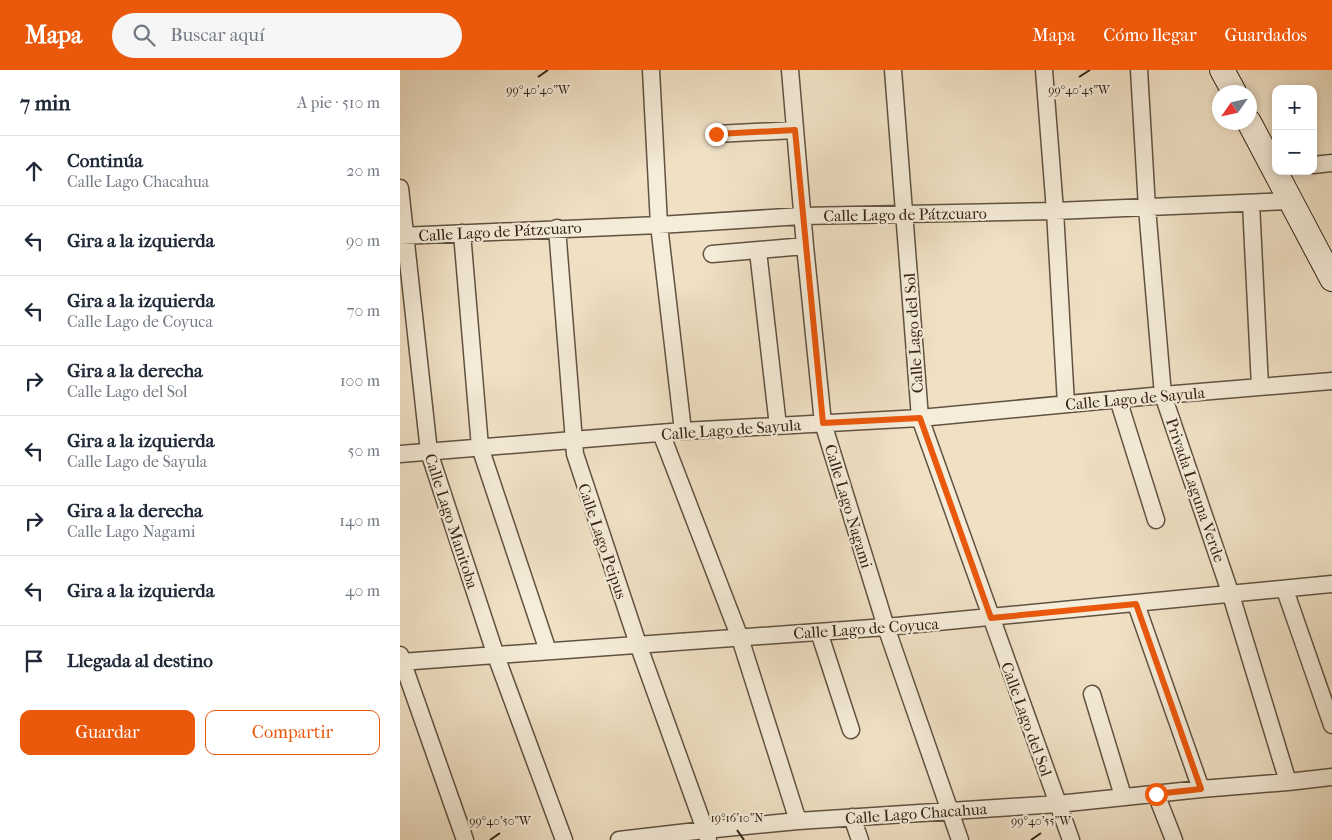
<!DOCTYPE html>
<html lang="es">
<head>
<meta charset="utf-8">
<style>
  :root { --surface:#fff; --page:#f6f6f7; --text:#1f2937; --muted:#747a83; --line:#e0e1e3; --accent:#ea580c }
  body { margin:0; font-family:"IM FELL French Canon",serif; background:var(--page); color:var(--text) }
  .controls { position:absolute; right:15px; top:15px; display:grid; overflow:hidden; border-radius:10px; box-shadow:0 2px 8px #0003 }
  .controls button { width:45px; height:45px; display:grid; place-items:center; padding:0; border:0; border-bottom:1px solid var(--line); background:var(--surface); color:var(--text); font:25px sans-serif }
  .compass { position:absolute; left:812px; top:15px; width:45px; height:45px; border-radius:50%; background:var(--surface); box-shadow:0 2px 8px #0003; rotate:236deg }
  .stop { position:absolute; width:15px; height:15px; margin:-11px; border:4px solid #ea580c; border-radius:50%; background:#fff }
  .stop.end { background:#ea580c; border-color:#fff; box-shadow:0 1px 5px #0008 }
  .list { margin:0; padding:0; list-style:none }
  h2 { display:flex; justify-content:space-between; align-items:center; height:65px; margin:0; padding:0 20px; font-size:21px }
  h2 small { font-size:16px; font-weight:400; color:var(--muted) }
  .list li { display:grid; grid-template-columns:32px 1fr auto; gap:15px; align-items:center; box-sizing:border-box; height:70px; padding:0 20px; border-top:1px solid var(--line) }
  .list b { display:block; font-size:19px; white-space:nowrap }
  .list p { margin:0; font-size:16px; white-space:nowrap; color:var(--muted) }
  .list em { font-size:16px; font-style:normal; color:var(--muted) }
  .actions { display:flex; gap:10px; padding:15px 20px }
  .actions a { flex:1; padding:11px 0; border:1px solid var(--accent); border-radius:10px; text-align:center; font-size:18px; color:var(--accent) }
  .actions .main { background:var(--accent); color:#fff }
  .icon { flex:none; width:28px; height:28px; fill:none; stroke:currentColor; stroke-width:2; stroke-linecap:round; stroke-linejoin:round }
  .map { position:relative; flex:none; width:932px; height:770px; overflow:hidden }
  header { display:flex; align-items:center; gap:30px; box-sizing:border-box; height:70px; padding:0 25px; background:var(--accent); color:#fff }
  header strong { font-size:24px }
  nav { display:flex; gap:28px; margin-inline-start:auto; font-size:18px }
  .search { width:350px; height:45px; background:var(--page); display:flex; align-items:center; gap:12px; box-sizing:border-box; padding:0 18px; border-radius:28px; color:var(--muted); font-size:19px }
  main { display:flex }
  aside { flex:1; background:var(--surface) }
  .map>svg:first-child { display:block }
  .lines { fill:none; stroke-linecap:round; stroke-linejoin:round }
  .minor-casing { stroke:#615241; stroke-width:19 }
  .secondary-casing { stroke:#312215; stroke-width:26 }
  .minor { stroke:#f5ecd9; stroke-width:16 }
  .secondary { stroke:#f5ecd9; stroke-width:24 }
  .route { stroke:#ea580c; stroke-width:6 }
  .ticks { fill:none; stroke:#312215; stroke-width:2 }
  .labels { text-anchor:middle; stroke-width:4.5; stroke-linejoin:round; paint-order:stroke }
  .street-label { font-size:16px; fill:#312215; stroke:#f5ecd9 }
  .ticks-label { font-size:12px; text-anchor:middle; fill:#312215; stroke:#f5ecd9; stroke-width:4.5; stroke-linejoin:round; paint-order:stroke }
</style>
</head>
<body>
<header>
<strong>Mapa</strong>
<div class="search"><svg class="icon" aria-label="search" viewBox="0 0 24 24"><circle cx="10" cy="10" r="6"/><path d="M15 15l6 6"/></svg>Buscar aquí</div>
<nav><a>Mapa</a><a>Cómo llegar</a><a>Guardados</a></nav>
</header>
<main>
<aside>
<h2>7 min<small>A pie · 510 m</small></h2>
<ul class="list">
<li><svg class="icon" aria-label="ahead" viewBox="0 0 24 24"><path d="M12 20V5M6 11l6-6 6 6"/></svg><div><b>Continúa</b><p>Calle Lago Chacahua</p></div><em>20 m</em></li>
<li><svg class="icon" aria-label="left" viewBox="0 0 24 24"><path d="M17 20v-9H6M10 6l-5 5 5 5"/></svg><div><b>Gira a la izquierda</b></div><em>90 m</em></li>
<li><svg class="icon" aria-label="left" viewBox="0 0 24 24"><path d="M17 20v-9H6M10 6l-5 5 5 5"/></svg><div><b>Gira a la izquierda</b><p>Calle Lago de Coyuca</p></div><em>70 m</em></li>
<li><svg class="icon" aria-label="right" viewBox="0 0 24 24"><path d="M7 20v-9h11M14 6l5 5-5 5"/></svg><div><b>Gira a la derecha</b><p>Calle Lago del Sol</p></div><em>100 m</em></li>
<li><svg class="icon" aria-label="left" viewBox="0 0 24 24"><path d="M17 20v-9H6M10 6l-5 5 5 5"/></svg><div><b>Gira a la izquierda</b><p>Calle Lago de Sayula</p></div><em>50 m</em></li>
<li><svg class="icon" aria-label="right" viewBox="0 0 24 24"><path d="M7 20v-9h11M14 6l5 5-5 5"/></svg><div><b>Gira a la derecha</b><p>Calle Lago Nagami</p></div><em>140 m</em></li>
<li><svg class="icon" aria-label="left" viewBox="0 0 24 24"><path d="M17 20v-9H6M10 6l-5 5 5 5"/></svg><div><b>Gira a la izquierda</b></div><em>40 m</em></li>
<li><svg class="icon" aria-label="arrive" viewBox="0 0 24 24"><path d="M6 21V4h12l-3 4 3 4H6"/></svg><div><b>Llegada al destino</b></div></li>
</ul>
<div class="actions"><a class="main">Guardar</a><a>Compartir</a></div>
</aside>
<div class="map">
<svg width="932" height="770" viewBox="0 0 932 770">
  <rect width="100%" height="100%" fill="#f0e1c5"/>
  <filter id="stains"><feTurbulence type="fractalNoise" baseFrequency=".004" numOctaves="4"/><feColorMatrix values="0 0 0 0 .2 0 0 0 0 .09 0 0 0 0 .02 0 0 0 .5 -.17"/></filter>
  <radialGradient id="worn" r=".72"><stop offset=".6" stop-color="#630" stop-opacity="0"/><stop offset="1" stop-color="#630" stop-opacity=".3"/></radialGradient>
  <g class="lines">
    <g class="minor-casing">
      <path id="minor" d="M 251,0 L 259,155 L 283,361
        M 390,0 L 405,176 L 423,353 L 486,557 L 560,770
        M 493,0 L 520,348 L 671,770
        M 644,0 L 655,141 L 666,334
        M 739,0 L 747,138 L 763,325 L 831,525 L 888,712
        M 316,64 L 395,60
        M 913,95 L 932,93
        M 0,118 L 29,382 L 96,586 L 164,770
        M 851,133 L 860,317
        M 157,158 L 175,384 L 238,574 L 308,768
        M 62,163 L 80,377 L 148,581
        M 0,166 L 259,155 L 402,146 L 655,141 L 890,131
        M 358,181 L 378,356
        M 312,184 L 405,176
        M 718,329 L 756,450
        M 261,363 L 340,568 L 398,751
        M 0,384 L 283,361 L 520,348 L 763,325 L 932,311
        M 885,520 L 932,655
        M 736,534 L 801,719
        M 419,562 L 451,660
        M 0,585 L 65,770
        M 0,592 L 486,557 L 932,514
        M 692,624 L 723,726
        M 756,724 L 774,770
        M 452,747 L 460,770
        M 219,770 L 305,760 L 398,751 L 658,734 L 801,719 L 888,712 L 932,707"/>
    </g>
    <g class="secondary-casing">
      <path id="secondary" d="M 822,0 L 834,22
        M 849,52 L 932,209"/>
    </g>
    <use href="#minor" class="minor"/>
    <use href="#secondary" class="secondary"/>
  </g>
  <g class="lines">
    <path class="route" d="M 316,64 L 395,60 L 423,353 L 520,348 L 591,548 L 736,534 L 801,719 L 756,724"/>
  </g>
  <path class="ticks" d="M 138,7 L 148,0M 679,7 L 690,0M 337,760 L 344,770M 90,770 L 100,763M 631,770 L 641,763"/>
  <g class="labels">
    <g class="street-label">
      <text transform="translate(505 144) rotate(-1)" y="6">Calle Lago de Pátzcuaro</text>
      <text transform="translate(100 161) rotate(-3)" y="6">Calle Lago de Pátzcuaro</text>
      <text transform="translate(513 263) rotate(-94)" y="6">Calle Lago del Sol</text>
      <text transform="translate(735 328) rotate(-5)" y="6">Calle Lago de Sayula</text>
      <text transform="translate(331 359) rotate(-4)" y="6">Calle Lago de Sayula</text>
      <text transform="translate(796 420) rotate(71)" y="6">Privada Laguna Verde</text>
      <text transform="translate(449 436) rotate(73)" y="6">Calle Lago Nagami</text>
      <text transform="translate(52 451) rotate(72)" y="6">Calle Lago Manitoba</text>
      <text transform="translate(203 471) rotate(71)" y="6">Calle Lago Peipus</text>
      <text transform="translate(466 558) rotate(-4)" y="6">Calle Lago de Coyuca</text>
      <text transform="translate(627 649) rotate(70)" y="6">Calle Lago del Sol</text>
      <text transform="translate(516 743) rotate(-4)" y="6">Calle Lago Chacahua</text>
    </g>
  </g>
  <g class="ticks-label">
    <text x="138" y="24">99°40'40"W</text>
    <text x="679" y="24">99°40'45"W</text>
    <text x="337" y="752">19°16'10"N</text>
    <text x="100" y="755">99°40'50"W</text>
    <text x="641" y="755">99°40'55"W</text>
  </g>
  <rect width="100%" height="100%" filter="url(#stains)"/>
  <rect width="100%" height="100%" fill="url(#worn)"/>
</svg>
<div class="controls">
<button>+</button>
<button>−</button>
</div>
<svg class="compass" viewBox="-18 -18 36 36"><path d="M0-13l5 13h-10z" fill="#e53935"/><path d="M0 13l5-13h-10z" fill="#747a83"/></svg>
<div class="stop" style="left:756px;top:724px"></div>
<div class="stop end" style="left:316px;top:64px"></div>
</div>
</main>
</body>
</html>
